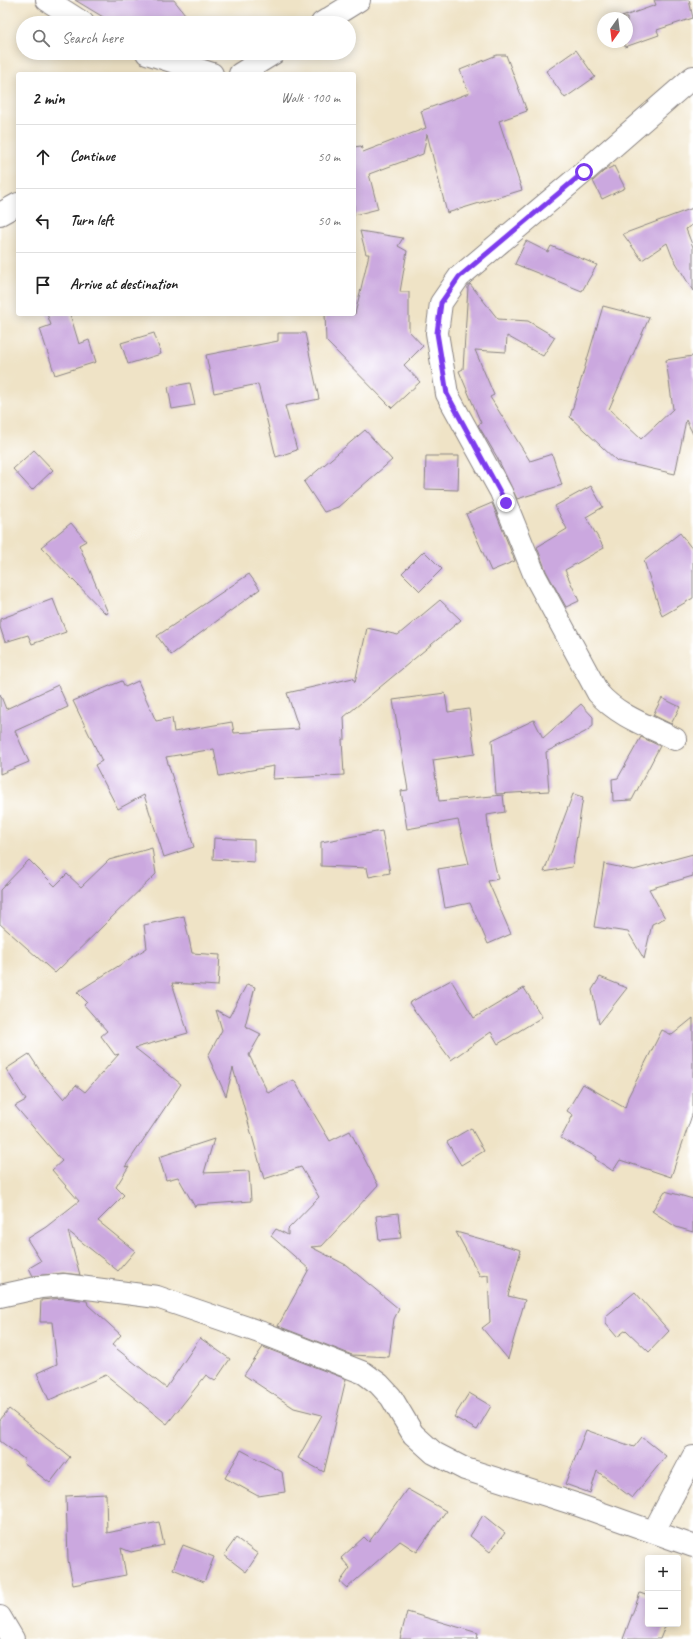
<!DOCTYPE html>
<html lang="en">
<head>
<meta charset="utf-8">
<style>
  :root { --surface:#fff; --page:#f2f2f2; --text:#222; --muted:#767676; --line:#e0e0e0 }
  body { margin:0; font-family:Caveat,sans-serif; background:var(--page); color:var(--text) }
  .controls { position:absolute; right:12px; bottom:12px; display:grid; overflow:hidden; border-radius:4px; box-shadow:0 2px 10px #0003 }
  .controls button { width:36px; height:36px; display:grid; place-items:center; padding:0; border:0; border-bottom:1px solid var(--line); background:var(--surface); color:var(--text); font:20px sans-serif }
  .compass { position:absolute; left:597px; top:12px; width:36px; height:36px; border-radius:50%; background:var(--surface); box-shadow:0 2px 10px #0003; rotate:194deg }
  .stop { position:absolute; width:12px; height:12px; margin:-9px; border:3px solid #7c3aed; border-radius:50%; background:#fff }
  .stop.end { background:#7c3aed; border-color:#fff; box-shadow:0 1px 4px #0008 }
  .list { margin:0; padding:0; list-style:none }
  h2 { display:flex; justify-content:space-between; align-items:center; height:52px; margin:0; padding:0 16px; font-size:17px }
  h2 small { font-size:13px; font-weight:400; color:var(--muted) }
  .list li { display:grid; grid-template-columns:26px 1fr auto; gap:12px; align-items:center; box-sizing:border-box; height:64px; padding:0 16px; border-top:1px solid var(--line) }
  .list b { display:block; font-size:15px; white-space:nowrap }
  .list em { font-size:13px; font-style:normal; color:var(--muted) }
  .icon { flex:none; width:22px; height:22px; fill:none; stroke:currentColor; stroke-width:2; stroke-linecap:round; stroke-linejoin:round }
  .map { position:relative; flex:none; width:693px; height:1639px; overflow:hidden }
  .search { position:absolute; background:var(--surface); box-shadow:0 2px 10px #0003; left:16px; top:16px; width:340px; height:44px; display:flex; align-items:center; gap:10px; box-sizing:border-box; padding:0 14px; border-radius:22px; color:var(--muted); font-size:15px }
  .panel { position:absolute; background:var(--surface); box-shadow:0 2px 10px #0003; left:16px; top:72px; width:340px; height:244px; border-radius:4px }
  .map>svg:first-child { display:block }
  .building { fill:#cba8df }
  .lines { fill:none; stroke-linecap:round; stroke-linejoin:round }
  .minor-casing { stroke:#888280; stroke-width:24 }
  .primary-casing { stroke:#888280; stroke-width:24 }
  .minor { stroke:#fff; stroke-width:22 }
  .primary { stroke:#fff; stroke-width:22 }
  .route { stroke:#7c3aed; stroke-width:5 }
</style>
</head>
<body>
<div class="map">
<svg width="693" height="1639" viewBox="0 0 693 1639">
  <rect width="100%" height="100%" fill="#fff"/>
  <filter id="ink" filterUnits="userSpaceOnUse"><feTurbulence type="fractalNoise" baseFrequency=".025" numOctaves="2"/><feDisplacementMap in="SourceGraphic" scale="8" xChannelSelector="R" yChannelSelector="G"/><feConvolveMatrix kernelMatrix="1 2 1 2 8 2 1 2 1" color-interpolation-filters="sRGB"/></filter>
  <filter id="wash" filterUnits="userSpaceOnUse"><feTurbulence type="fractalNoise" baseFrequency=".012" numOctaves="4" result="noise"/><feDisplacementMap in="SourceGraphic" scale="16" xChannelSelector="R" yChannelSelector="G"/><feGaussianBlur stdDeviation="0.9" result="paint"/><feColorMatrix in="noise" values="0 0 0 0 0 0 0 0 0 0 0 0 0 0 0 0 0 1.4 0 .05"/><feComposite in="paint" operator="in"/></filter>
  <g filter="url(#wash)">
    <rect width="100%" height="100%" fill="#efe3c6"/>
    <g id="blocks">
      <path class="building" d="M 75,0 L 174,0 L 192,23 L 113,23 Z
        M 654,0 L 689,0 L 693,18 L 657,30 L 659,35 L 625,47 L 624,42 L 627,42 L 627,18 L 619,18 L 656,5 Z
        M 576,50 L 595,77 L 565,98 L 546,71 Z
        M 497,55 L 506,55 L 527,111 L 499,121 L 522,190 L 447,213 L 427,134 L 423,154 L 369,174 L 378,209 L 354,215 L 354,147 L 361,146 L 363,152 L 426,128 L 421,111 L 469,93 L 460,70 Z
        M 614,166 L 625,188 L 602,199 L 593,181 L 604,171 Z
        M 693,208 L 693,224 L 686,229 L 693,247 L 693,291 L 672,256 L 667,243 L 642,260 L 623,234 Z
        M 360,231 L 403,238 L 398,246 L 407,251 L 400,292 L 409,292 L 409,331 L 423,346 L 404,365 L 420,382 L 392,408 L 326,341 L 325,314 L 355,314 L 369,254 L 366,254 Z
        M 526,241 L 548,252 L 551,246 L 597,265 L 582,291 L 515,264 Z
        M 470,284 L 498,319 L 528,321 L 555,337 L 543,356 L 507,336 L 506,352 L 475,350 L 494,395 L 490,397 L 530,461 L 552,454 L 562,485 L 517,499 L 497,457 L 478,425 L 481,423 L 459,371 L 463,369 L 468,287 Z
        M 603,306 L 649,318 L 609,409 L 641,439 L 673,409 L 666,360 L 693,356 L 693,434 L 686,420 L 675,474 L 617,461 L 570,417 Z
        M 47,314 L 70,314 L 79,344 L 89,340 L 96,362 L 55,375 L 40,329 L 51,325 Z
        M 154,333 L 161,354 L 128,364 L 121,343 Z
        M 278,333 L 305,333 L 319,399 L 285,406 L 297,450 L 276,457 L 258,384 L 214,393 L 206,355 L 278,341 Z
        M 190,383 L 195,405 L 172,409 L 168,387 Z
        M 365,430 L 392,460 L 338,507 L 324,512 L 304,482 Z
        M 34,450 L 53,470 L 32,490 L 13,469 Z
        M 426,456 L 459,456 L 458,490 L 425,489 Z
        M 591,486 L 603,507 L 586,517 L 604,548 L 565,570 L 579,601 L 566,607 L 546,571 L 537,547 L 567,529 L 555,506 Z
        M 492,503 L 515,561 L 491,571 L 466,514 Z
        M 71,523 L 86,541 L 79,545 L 108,613 L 106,614 L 41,547 Z
        M 680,533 L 693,550 L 693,598 L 662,616 L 644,561 Z
        M 424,551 L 442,569 L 420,591 L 402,573 Z
        M 249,574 L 260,589 L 171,655 L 157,636 Z
        M 53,599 L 66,632 L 32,644 L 28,635 L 5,642 L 0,627 L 0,619 Z
        M 440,600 L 461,620 L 344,717 L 345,739 L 342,739 L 344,775 L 273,779 L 274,766 L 219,776 L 214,749 L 166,757 L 194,847 L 164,857 L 144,795 L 118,809 L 95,765 L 102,761 L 73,701 L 122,681 L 125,687 L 138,681 L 156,721 L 172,718 L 174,732 L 232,722 L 234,733 L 299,729 L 287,693 L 353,678 L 355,682 L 367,628 L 398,635 Z
        M 58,685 L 68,707 L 15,731 L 29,762 L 0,774 L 0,694 L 6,709 Z
        M 445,693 L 448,712 L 469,709 L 475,754 L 433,760 L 439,801 L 503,795 L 505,812 L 487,815 L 490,843 L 498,879 L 488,881 L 511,934 L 488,944 L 470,903 L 445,908 L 438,869 L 469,864 L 458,820 L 407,829 L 401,791 L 408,790 L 393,700 Z
        M 662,698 L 680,707 L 671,724 L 653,715 Z
        M 581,704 L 593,717 L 593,726 L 585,732 L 546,752 L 549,791 L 496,794 L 492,740 L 534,720 L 543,738 Z
        M 641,737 L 660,746 L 632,800 L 613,801 L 612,779 L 618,778 Z
        M 573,794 L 583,797 L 572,867 L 544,872 Z
        M 382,831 L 390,873 L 369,877 L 367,868 L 321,866 L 321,842 Z
        M 214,838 L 254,840 L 254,862 L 213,859 Z
        M 152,848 L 156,874 L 55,973 L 0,924 L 0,890 L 29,860 L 55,886 L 67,874 L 81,887 L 109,860 Z
        M 693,854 L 693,876 L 649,889 L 665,918 L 652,924 L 644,959 L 628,932 L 594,927 L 604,864 L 634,870 Z
        M 184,916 L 192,953 L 220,955 L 218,986 L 172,983 L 188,1033 L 135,1048 L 181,1084 L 125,1167 L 129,1166 L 116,1187 L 124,1195 L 98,1221 L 135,1251 L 118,1271 L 68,1231 L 80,1275 L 63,1273 L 33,1276 L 29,1268 L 41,1261 L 27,1239 L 46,1227 L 79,1201 L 52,1170 L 62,1161 L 15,1106 L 26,1100 L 6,1069 L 29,1054 L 43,1075 L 64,1099 L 76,1085 L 85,1092 L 119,1054 L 115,1055 L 101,1036 L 107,1031 L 84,1005 L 87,1002 L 77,992 L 147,948 L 144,925 Z
        M 600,977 L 627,988 L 599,1024 L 592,990 Z
        M 451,980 L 474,1018 L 524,988 L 542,1017 L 498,1044 L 491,1032 L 451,1060 L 409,1003 Z
        M 247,984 L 255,987 L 245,1026 L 261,1034 L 249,1055 L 268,1093 L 294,1080 L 330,1141 L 350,1131 L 378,1185 L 322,1246 L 311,1247 L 346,1265 L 399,1309 L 394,1319 L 389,1357 L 352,1355 L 278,1326 L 309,1269 L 271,1236 L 276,1229 L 288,1235 L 288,1229 L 319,1197 L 301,1167 L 264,1179 L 233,1068 L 226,1096 L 208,1056 L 222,1030 L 216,1010 L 229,1017 Z
        M 693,1018 L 693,1112 L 671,1177 L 620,1160 L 613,1171 L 595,1159 L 596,1157 L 561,1138 L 573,1115 L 567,1111 L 583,1084 L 625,1108 L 628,1097 L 662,1030 L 672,1035 Z
        M 471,1128 L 484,1151 L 461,1165 L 447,1142 Z
        M 214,1139 L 204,1173 L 249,1171 L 251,1201 L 196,1205 L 195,1207 L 178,1177 L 166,1180 L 159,1157 Z
        M 665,1191 L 693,1199 L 693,1232 L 676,1227 L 652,1211 Z
        M 398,1213 L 401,1238 L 379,1240 L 376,1216 Z
        M 456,1232 L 521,1250 L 508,1296 L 525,1300 L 508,1359 L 482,1328 L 490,1322 L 488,1275 L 480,1276 Z
        M 635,1292 L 669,1331 L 649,1352 L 626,1330 L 617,1337 L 606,1324 L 606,1316 Z
        M 64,1298 L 87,1301 L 88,1305 L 121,1335 L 112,1345 L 166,1388 L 200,1338 L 230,1359 L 215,1381 L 206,1375 L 167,1424 L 106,1375 L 49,1400 L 37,1373 L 57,1364 L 52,1322 L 40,1322 L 41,1300 Z
        M 263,1347 L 346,1379 L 324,1472 L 298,1458 L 322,1415 L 294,1408 L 244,1375 Z
        M 469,1393 L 491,1406 L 477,1430 L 454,1417 Z
        M 9,1409 L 70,1457 L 50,1483 L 23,1463 L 25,1460 L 0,1441 L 0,1420 Z
        M 586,1430 L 634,1447 L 642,1437 L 666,1456 L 632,1498 L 597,1471 L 590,1493 L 565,1484 Z
        M 241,1450 L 282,1472 L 285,1492 L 258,1496 L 225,1478 Z
        M 407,1489 L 446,1511 L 417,1552 L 400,1541 L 347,1588 L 340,1582 L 350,1568 L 341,1558 L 364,1537 L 369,1542 Z
        M 106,1494 L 107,1533 L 159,1522 L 164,1545 L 131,1552 L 121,1548 L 126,1575 L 73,1585 L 68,1560 L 66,1496 Z
        M 483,1515 L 505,1533 L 490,1552 L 470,1536 Z
        M 236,1538 L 258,1554 L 246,1572 L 224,1555 Z
        M 183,1545 L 214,1557 L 204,1582 L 173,1569 Z
        M 640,1593 L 648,1596 L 648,1624 L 666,1624 L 660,1639 L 623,1639 Z
        M 407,1612 L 478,1633 L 477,1639 L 400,1639 Z"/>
    </g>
  </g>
  <g filter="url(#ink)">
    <use href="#blocks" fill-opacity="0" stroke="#888280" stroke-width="1"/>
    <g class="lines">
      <g class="minor-casing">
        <path id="minor" d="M 47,0 L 83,23
          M 147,53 L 212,74
          M 675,739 C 648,726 618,716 598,693 L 535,576 L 501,492 L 447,394 L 437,333 L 441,303 L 459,277 L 584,172 L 693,77
          M 0,1296 L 41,1287 L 64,1285 L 157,1297 L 265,1334 L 364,1373 L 379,1384 L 391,1397 L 413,1434 L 434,1453 L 465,1469 L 575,1504 L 693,1546
          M 654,1531 L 693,1457
          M 0,1617 L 13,1639"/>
      </g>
      <g class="primary-casing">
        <path id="primary" d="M 322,23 L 359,0
          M 240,74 L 274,53
          M 0,214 L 18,204"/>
      </g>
      <use href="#minor" class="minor"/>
      <use href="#primary" class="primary"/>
    </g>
  </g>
  <g class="lines" filter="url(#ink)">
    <path class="route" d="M 506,503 L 447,394 L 437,333 L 441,303 L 459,277 L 584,172"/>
  </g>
</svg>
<div class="controls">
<button>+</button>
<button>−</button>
</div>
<svg class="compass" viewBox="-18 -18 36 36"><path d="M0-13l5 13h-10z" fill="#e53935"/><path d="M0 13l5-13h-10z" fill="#767676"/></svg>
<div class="stop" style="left:584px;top:172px"></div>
<div class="stop end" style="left:506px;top:503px"></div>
<div class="search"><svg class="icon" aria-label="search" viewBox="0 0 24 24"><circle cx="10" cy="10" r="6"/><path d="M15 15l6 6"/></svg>Search here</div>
<section class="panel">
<h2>2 min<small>Walk · 100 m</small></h2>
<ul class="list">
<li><svg class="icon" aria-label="ahead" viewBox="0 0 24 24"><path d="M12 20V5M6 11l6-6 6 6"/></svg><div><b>Continue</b></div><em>50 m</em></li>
<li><svg class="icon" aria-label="left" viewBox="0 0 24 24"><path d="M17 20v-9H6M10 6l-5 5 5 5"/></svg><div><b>Turn left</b></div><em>50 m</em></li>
<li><svg class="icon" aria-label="arrive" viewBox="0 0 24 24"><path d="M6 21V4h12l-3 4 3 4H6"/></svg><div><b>Arrive at destination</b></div></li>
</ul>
</section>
</div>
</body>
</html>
